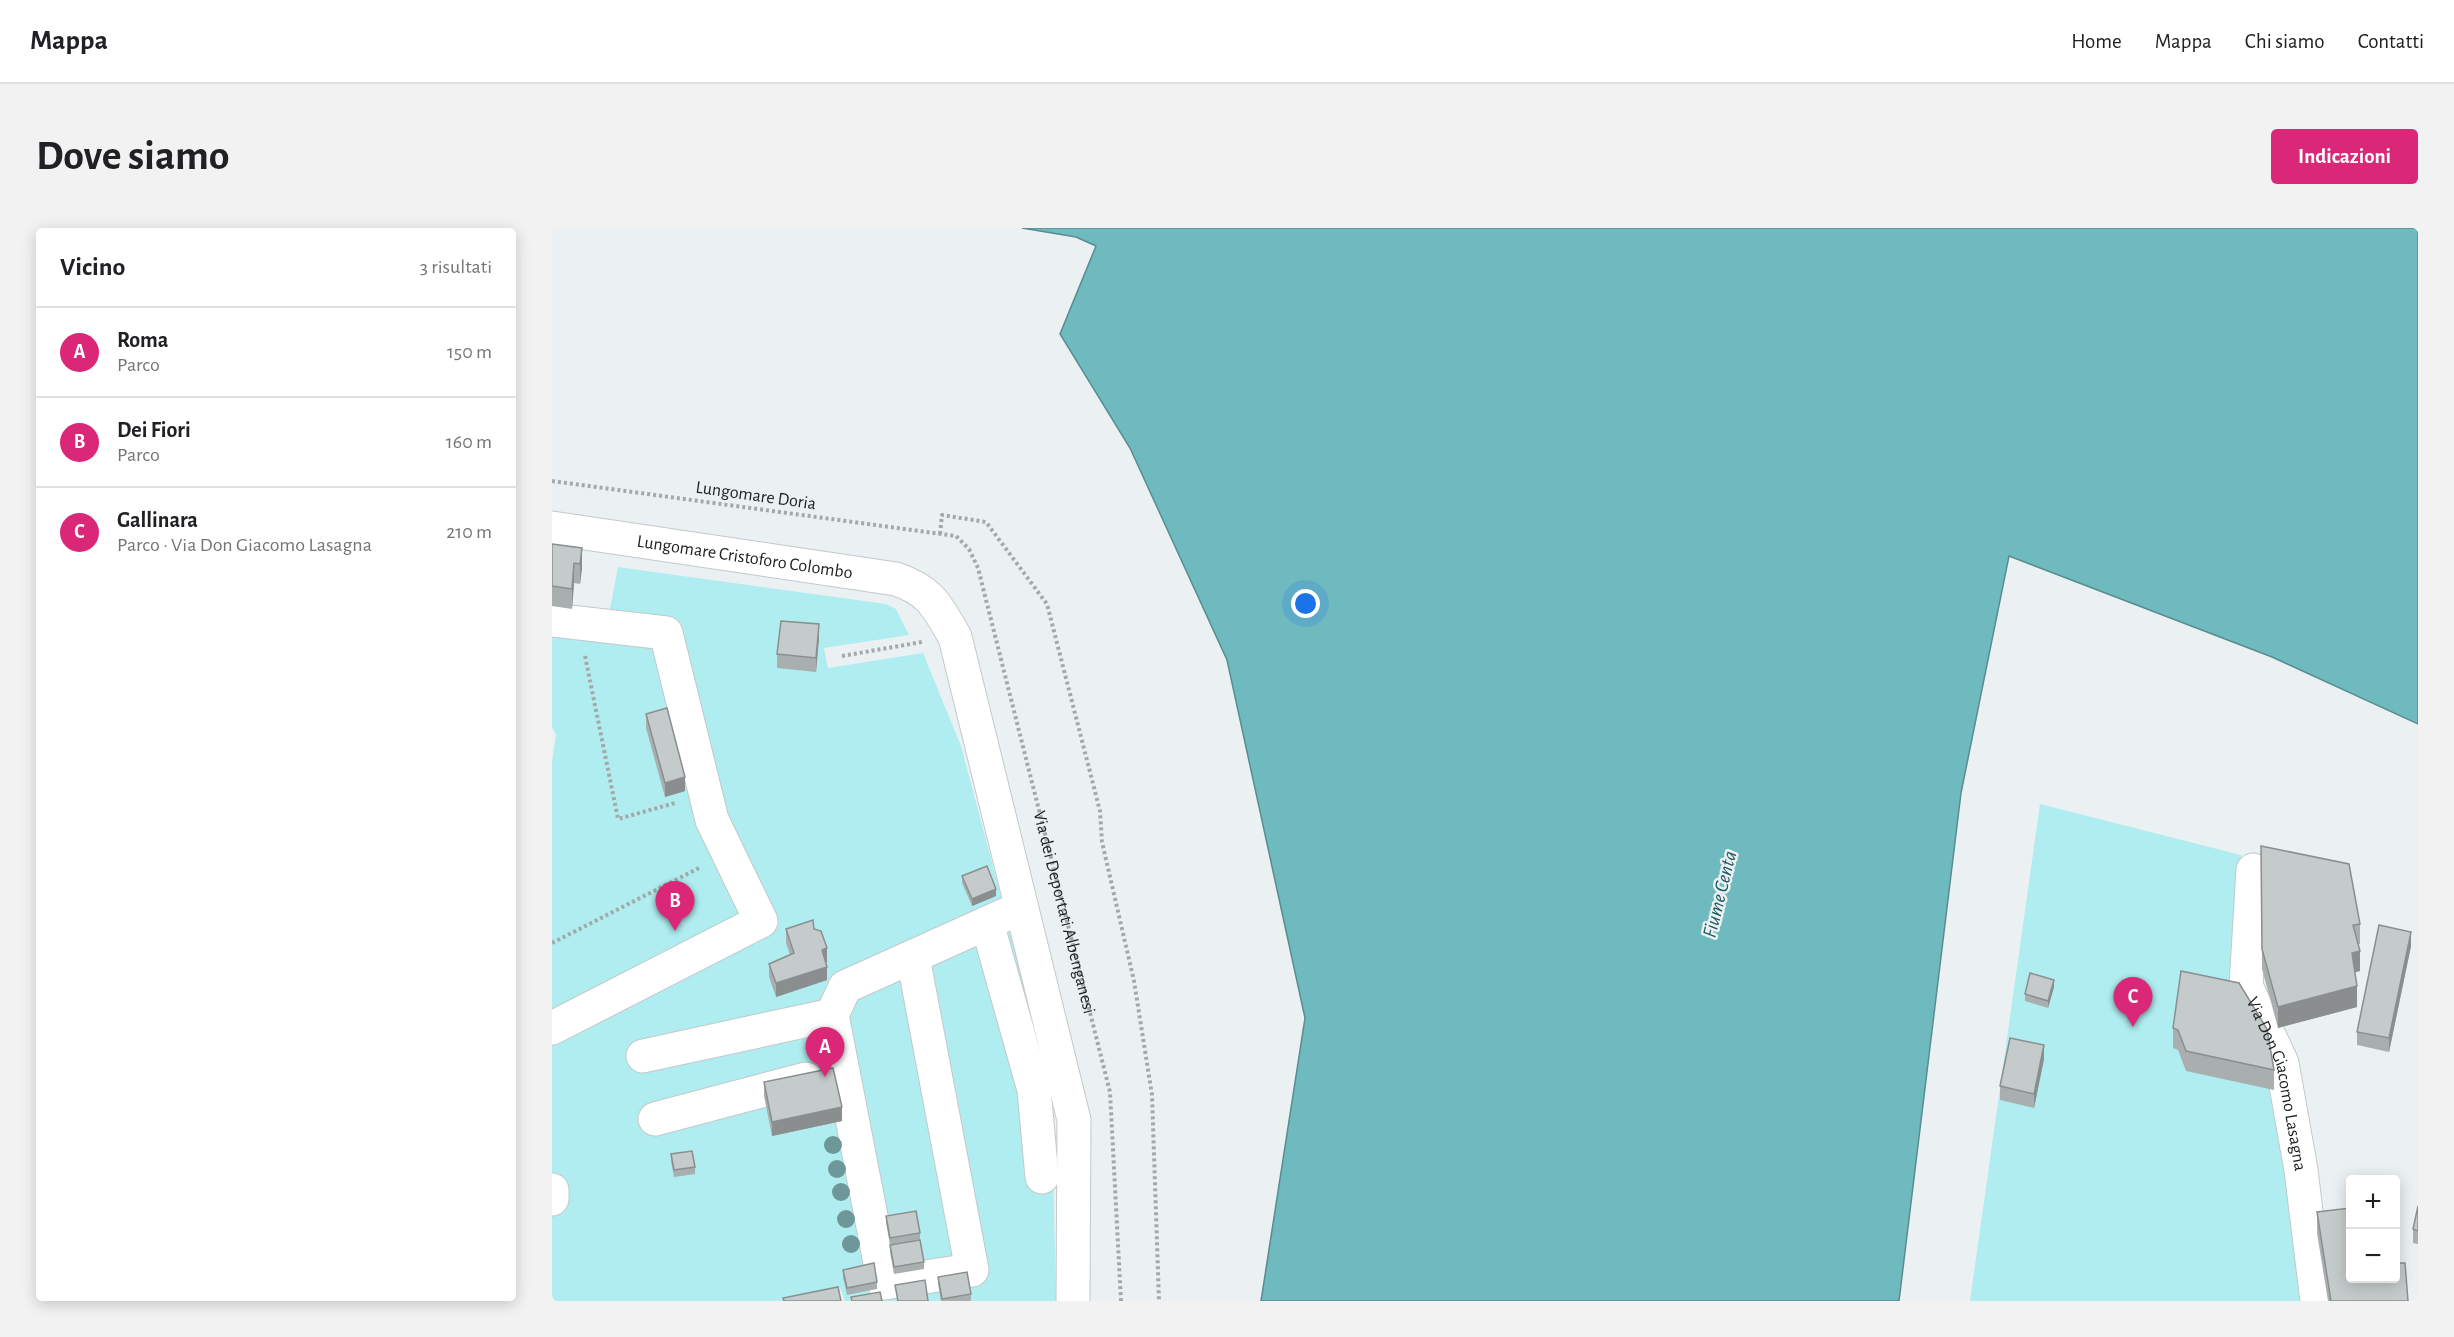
<!DOCTYPE html>
<html lang="it">
<head>
<meta charset="utf-8">
<style>
  :root { --surface:#fff; --page:#f2f2f2; --text:#202124; --muted:#757577; --line:#e0e0e0; --accent:#db2777 }
  body { margin:0; font-family:"Alegreya Sans",sans-serif; background:var(--page); color:var(--text) }
  .controls { position:absolute; right:18px; bottom:18px; display:grid; overflow:hidden; border-radius:6px; box-shadow:0 3px 15px #0003 }
  .controls button { width:54px; height:54px; display:grid; place-items:center; padding:0; border:0; border-bottom:2px solid var(--line); background:var(--surface); color:var(--text); font:30px sans-serif }
  .you { position:absolute; left:754px; top:376px; width:21px; height:21px; margin:-15px; border:4px solid #fff; border-radius:50%; background:#1a73e8; box-shadow:0 0 0 9px #1a73e833 }
  .badge { display:grid; place-items:center; width:39px; height:39px; border-radius:50%; background:var(--accent); color:#fff; font-size:20px; font-weight:700 }
  .pin { position:absolute; translate:-50% -50px; filter:drop-shadow(0 2px 3px #0008) }
  .pin::after { content:''; position:absolute; top:32px; width:21px; height:18px; background:inherit; clip-path:polygon(0 0,100% 0,50% 100%) }
  .list { margin:0; padding:0; list-style:none }
  h2 { display:flex; justify-content:space-between; align-items:center; height:78px; margin:0; padding:0 24px; font-size:26px }
  h2 small { font-size:20px; font-weight:400; color:var(--muted) }
  .list li { display:grid; grid-template-columns:39px 1fr auto; gap:18px; align-items:center; box-sizing:border-box; height:90px; padding:0 24px; border-top:2px solid var(--line) }
  .list b { display:block; font-size:22px; white-space:nowrap }
  .list p { margin:0; font-size:20px; white-space:nowrap; color:var(--muted) }
  .list em { font-size:20px; font-style:normal; color:var(--muted) }
  .map { position:relative; flex:none; width:1866px; height:1073px; overflow:hidden; border-radius:6px }
  header { display:flex; align-items:center; gap:36px; box-sizing:border-box; height:84px; padding:0 30px; background:var(--surface); border-bottom:2px solid var(--line) }
  header strong { font-size:28px }
  nav { display:flex; gap:33px; margin-inline-start:auto; font-size:21px }
  .intro { display:flex; align-items:center; justify-content:space-between; box-sizing:border-box; height:144px; padding:0 36px }
  h1 { margin:0; font-size:42px }
  .button { padding:15px 27px; border-radius:6px; background:var(--accent); color:#fff; font-size:21px; font-weight:700 }
  main { display:flex; gap:36px; padding:0 36px }
  aside { flex:1; background:var(--surface); border-radius:6px; box-shadow:0 3px 15px #0003 }
  .map>svg:first-child { display:block }
  .green { fill:#afedf0 }
  .water { fill:#6fbabe; stroke:#588d90; stroke-width:1.5 }
  .lines { fill:none; stroke-linecap:round; stroke-linejoin:round }
  .minor-casing { stroke:#c3c9c9; stroke-width:35 }
  .path { stroke:#a4a8a9; stroke-width:4; stroke-dasharray:3 3; stroke-linecap:butt }
  .minor { stroke:#fff; stroke-width:33 }
  .tree { fill:#6e9799 }
  .wall { fill:#a9afaf }
  .shaded-wall { fill:#8a8e8e }
  .building { fill:#c5cbcb; stroke:#8a8e8e; stroke-width:1.5 }
  .labels { text-anchor:middle; stroke-width:5; stroke-linejoin:round; paint-order:stroke }
  .street-label { font-size:18px; fill:#212323; stroke:#ebf1f2 }
  .water-label { font-size:20px; font-style:italic; fill:#1b5a5e; stroke:#ebf1f2 }
</style>
</head>
<body>
<header>
<strong>Mappa</strong>
<nav><a>Home</a><a>Mappa</a><a>Chi siamo</a><a>Contatti</a></nav>
</header>
<div class="intro"><h1>Dove siamo</h1><a class="button">Indicazioni</a></div>
<main>
<aside>
<h2>Vicino<small>3 risultati</small></h2>
<ul class="list">
<li><span class="badge">A</span><div><b>Roma</b><p>Parco</p></div><em>150 m</em></li>
<li><span class="badge">B</span><div><b>Dei Fiori</b><p>Parco</p></div><em>160 m</em></li>
<li><span class="badge">C</span><div><b>Gallinara</b><p>Parco · Via Don Giacomo Lasagna</p></div><em>210 m</em></li>
</ul>
</aside>
<div class="map">
<svg width="1866" height="1073" viewBox="0 0 1866 1073">
  <rect width="100%" height="100%" fill="#ebf1f2"/>
  <path class="green" d="M 66,339 L 334,376 L 344,381 L 357,407 L 272,420 L 276,440 L 371,425 L 409,518 L 469,743 L 500,886 L 504,1073 L 293,1073 L 288,1060 L 234,1073 L 0,1073 L 0,534 L 4,507 L 0,499 L 0,380 L 57,386 Z
    M 1488,576 L 1689,627 L 1687,760 L 1724,837 L 1758,1073 L 1418,1073 Z"/>
  <path class="water" d="M 470,0 L 1866,0 L 1866,496 L 1720,429 L 1457,328 L 1409,565 L 1347,1073 L 709,1073 L 753,790 L 675,432 L 578,220 L 508,106 L 544,18 L 524,9 Z"/>
  <g class="lines">
    <g class="minor-casing">
      <g id="minor">
        <path id="s2" d="M 0,300 L 344,351 C 379,363 385,378 403,409 L 522,892 L 521,1073"/>
        <path d="M 0,392 L 114,405 L 160,592 L 209,693 L 0,800"/>
        <path id="s3" d="M 1701,642 L 1694,758 L 1730,835 L 1749,942 L 1765,1073"/>
        <path d="M 435,695 L 482,862 L 490,949"/>
        <path d="M 280,787 L 293,759 L 455,686"/>
        <path d="M 91,828 L 280,787 L 332,1055 L 420,1042 L 361,729"/>
        <path d="M 103,891 L 254,851"/>
        <path d="M 0,962 L 0,971"/>
      </g>
    </g>
    <g class="path">
      <path id="s1" d="M 0,253 L 404,308 L 417,321 L 426,340 L 558,864 L 569,1073"/>
      <path d="M 388,306 L 390,287 L 434,294 L 495,376 L 548,583 L 550,614 L 582,753 L 600,867 L 607,1073"/>
      <path d="M 33,428 L 66,591 L 123,575"/>
      <path d="M 290,428 L 370,414"/>
      <path d="M 0,715 L 149,639"/>
    </g>
    <use href="#minor" class="minor"/>
  </g>
  <g class="tree">
    <circle cx="281" cy="917" r="9"/>
    <circle cx="285" cy="941" r="9"/>
    <circle cx="289" cy="964" r="9"/>
    <circle cx="294" cy="991" r="9"/>
    <circle cx="299" cy="1016" r="9"/>
  </g>
  <path class="wall" d="M 0,316 L 30,320 L 30,340 L 28,356 L 22,355 L 20,381 L 0,378 Z
    M 267,410 L 264,444 L 225,440 L 225,426 Z
    M 94,486 L 133,563 L 113,569 L 94,500 Z
    M 1709,618 L 1808,696 L 1808,716 L 1806,716 L 1808,743 L 1803,744 L 1805,779 L 1726,800 L 1710,741 Z
    M 410,648 L 444,668 L 420,678 L 410,655 Z
    M 234,701 L 262,701 L 275,734 L 274,734 L 275,752 L 224,769 L 217,749 L 217,736 L 238,727 L 234,715 Z
    M 1859,718 L 1837,824 L 1805,817 L 1805,804 Z
    M 1502,759 L 1496,780 L 1473,773 L 1473,766 Z
    M 1621,800 L 1722,842 L 1722,862 L 1634,843 L 1626,822 L 1621,820 Z
    M 1492,831 L 1482,880 L 1448,872 L 1448,858 Z
    M 212,854 L 290,893 L 220,908 L 212,868 Z
    M 119,926 L 143,939 L 143,946 L 122,949 L 119,933 Z
    M 1866,978 L 1866,1016 L 1861,1015 L 1861,1001 Z
    M 1798,983 L 1798,1050 L 1856,1073 L 1776,1073 L 1765,1005 L 1765,984 Z
    M 334,988 L 368,1005 L 368,1012 L 338,1017 L 334,995 Z
    M 338,1017 L 372,1034 L 372,1041 L 342,1046 L 338,1024 Z
    M 291,1042 L 325,1054 L 325,1061 L 295,1067 L 291,1049 Z
    M 386,1049 L 419,1066 L 419,1073 L 389,1073 L 386,1056 Z"/>
  <path class="shaded-wall" d="M 30,320 L 30,340 L 28,356 L 28,336 Z
    M 22,335 L 22,355 L 20,381 L 20,361 Z
    M 267,396 L 267,410 L 264,444 L 264,430 Z
    M 133,549 L 133,563 L 113,569 L 113,555 Z
    M 444,661 L 444,668 L 420,678 L 420,671 Z
    M 1859,704 L 1859,718 L 1837,824 L 1837,810 Z
    M 275,720 L 275,734 L 270,735 L 270,722 Z
    M 1808,723 L 1808,743 L 1800,745 L 1800,725 Z
    M 275,739 L 275,752 L 224,769 L 224,755 Z
    M 1502,752 L 1502,759 L 1496,780 L 1496,773 Z
    M 1805,758 L 1805,779 L 1726,800 L 1726,779 Z
    M 1492,817 L 1492,831 L 1482,880 L 1482,866 Z
    M 290,879 L 290,893 L 220,908 L 220,894 Z"/>
  <path class="building" d="M 0,316 L 30,320 L 28,336 L 22,335 L 20,361 L 0,358 Z
    M 229,393 L 267,396 L 264,430 L 225,426 Z
    M 115,480 L 133,549 L 113,555 L 94,486 Z
    M 1709,618 L 1797,636 L 1808,696 L 1801,697 L 1808,723 L 1800,725 L 1805,758 L 1726,779 L 1710,721 Z
    M 435,638 L 444,661 L 420,671 L 410,648 Z
    M 261,692 L 262,701 L 269,703 L 275,720 L 270,722 L 275,739 L 224,755 L 217,736 L 242,725 L 234,701 Z
    M 1827,697 L 1859,704 L 1837,810 L 1805,804 Z
    M 1629,743 L 1687,755 L 1715,801 L 1722,842 L 1634,823 L 1626,802 L 1621,800 Z
    M 1478,745 L 1502,752 L 1496,773 L 1473,766 Z
    M 1458,810 L 1492,817 L 1482,866 L 1448,858 Z
    M 281,840 L 290,879 L 220,894 L 212,854 Z
    M 140,923 L 143,939 L 122,942 L 119,926 Z
    M 1866,978 L 1866,1003 L 1861,1001 Z
    M 1798,980 L 1798,1018 L 1796,1018 L 1798,1039 L 1798,1050 L 1844,1050 L 1844,1035 L 1853,1035 L 1856,1073 L 1779,1073 L 1765,984 Z
    M 364,983 L 368,1005 L 338,1010 L 334,988 Z
    M 368,1012 L 372,1034 L 342,1039 L 338,1017 Z
    M 322,1035 L 325,1054 L 295,1060 L 291,1042 Z
    M 415,1044 L 419,1066 L 390,1071 L 386,1049 Z
    M 373,1052 L 376,1073 L 346,1073 L 343,1057 Z
    M 286,1059 L 289,1073 L 232,1073 L 231,1070 Z
    M 328,1064 L 330,1073 L 300,1073 L 299,1069 Z"/>
  <g class="labels">
    <g class="street-label">
      <text transform="translate(204 267) rotate(8)" y="6">Lungomare Doria</text>
      <text dy="6" stroke="none"><textPath href="#s2" startOffset="195">Lungomare Cristoforo Colombo</textPath></text>
      <text dy="6" stroke="none"><textPath href="#s1" startOffset="802">Via dei Deportati Albenganesi</textPath></text>
      <text dy="6" stroke="none"><textPath href="#s3" startOffset="220">Via Don Giacomo Lasagna</textPath></text>
    </g>
    <g class="water-label">
      <text transform="translate(1167 666) rotate(-76)" y="7">Fiume Centa</text>
    </g>
  </g>
</svg>
<div class="controls">
<button>+</button>
<button>−</button>
</div>
<div class="you"></div>
<div class="pin badge" style="left:273px;top:849px">A</div>
<div class="pin badge" style="left:123px;top:703px">B</div>
<div class="pin badge" style="left:1581px;top:799px">C</div>
</div>
</main>
</body>
</html>
